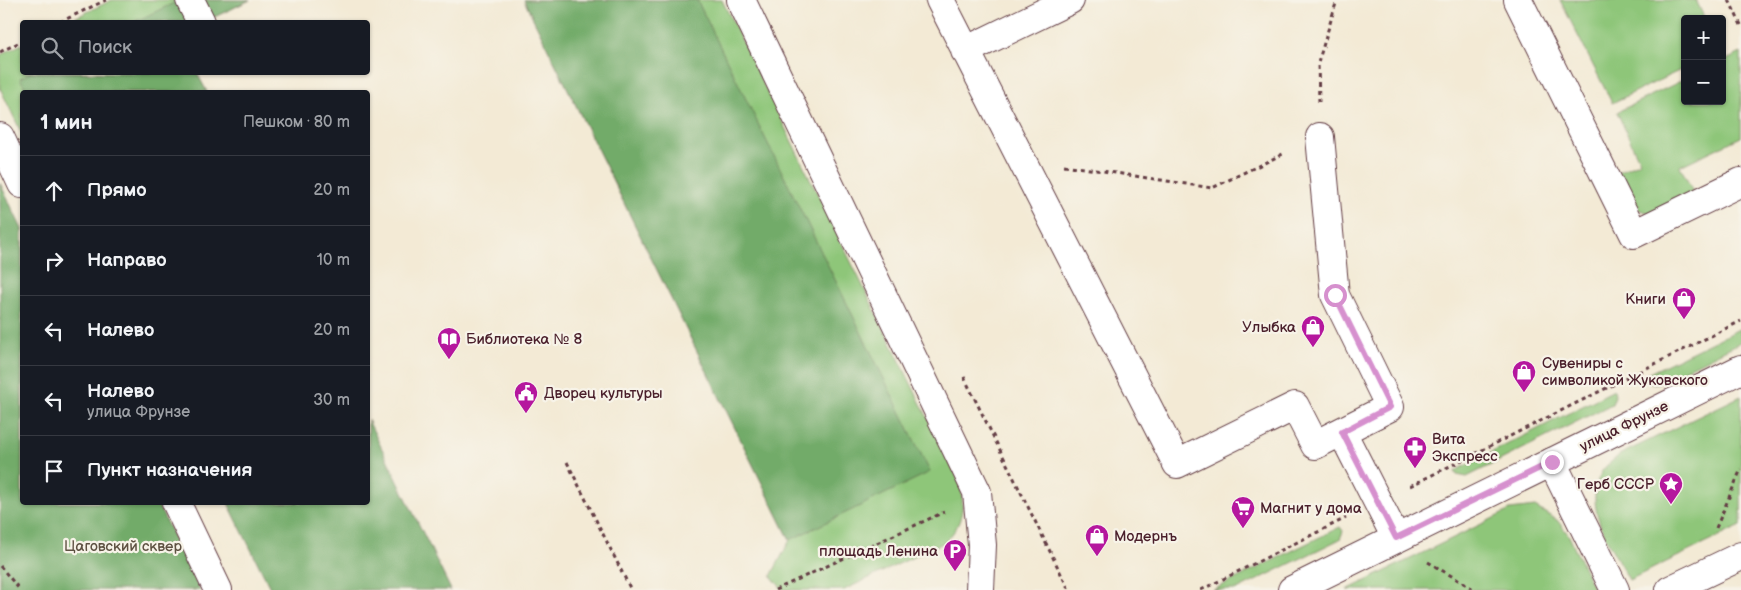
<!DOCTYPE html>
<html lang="ru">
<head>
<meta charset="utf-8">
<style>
  :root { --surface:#171b24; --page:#242831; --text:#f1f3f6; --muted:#9ea1a6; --line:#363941 }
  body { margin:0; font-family:"Balsamiq Sans",sans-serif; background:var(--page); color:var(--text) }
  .controls { position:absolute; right:15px; top:15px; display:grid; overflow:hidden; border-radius:5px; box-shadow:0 1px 4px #0004 }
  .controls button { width:45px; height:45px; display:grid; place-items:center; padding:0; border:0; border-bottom:1px solid var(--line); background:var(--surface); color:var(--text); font:25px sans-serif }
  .stop { position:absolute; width:15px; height:15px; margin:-11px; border:4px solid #d690ce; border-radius:50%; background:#fff }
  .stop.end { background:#d690ce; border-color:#fff; box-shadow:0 1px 5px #0008 }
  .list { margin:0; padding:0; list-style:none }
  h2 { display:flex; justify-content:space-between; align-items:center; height:65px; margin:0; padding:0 20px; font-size:21px }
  h2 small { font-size:16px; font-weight:400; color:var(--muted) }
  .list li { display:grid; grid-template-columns:32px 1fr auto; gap:15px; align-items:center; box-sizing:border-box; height:70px; padding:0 20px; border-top:1px solid var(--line) }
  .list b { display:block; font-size:19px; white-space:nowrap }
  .list p { margin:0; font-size:16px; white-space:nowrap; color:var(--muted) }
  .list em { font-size:16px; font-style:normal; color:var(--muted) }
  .icon { flex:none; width:28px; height:28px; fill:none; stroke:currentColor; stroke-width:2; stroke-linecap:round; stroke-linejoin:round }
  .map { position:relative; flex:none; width:1741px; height:590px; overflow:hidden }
  .search { position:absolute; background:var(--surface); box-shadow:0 1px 4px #0004; left:20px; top:20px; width:350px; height:55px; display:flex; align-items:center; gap:12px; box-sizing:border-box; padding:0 18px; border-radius:5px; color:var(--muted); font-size:19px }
  .panel { position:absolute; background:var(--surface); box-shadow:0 1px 4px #0004; left:20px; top:90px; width:350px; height:415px; border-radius:5px }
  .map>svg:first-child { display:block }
  .green { fill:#8ec679; stroke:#6c7252 }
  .forest { fill:#72ab69; stroke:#5e654a }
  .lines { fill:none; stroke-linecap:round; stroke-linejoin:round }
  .minor-casing { stroke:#633d44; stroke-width:30 }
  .major-casing { stroke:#633d44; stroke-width:30 }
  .path { stroke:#633d44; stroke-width:3; stroke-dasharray:4 4; stroke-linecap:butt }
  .minor { stroke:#fff; stroke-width:28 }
  .major { stroke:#fff; stroke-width:28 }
  .route { stroke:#d690ce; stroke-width:6 }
  .labels { text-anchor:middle; stroke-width:4.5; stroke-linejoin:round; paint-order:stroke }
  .poi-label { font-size:15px; fill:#4a1f2b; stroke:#f7f3e8; text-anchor:start }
  .street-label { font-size:15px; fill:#4a1f2b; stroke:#f7f3e8 }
  .park-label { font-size:15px; fill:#5e5142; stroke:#f7f3e8 }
</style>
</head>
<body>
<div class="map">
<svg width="1741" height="590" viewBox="0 0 1741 590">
  <rect width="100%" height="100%" fill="#f7f3e8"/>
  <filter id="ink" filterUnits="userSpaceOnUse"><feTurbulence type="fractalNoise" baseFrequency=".02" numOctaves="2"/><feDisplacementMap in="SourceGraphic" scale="10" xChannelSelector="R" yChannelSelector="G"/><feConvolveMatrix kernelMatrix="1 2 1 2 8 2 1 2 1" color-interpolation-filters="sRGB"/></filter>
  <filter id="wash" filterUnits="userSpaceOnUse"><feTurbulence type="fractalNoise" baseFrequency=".0096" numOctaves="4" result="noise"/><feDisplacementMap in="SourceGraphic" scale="20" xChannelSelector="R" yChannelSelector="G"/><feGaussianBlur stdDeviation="1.12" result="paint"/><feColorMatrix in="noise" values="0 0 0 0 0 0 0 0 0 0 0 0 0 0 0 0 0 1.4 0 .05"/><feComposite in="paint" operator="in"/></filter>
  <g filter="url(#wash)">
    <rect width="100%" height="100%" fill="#f3ead5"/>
    <path class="green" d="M 112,0 L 250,0 L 204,22 L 66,22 Z
      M 524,0 L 722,0 L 960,483 C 965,508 963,524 945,542 L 844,590 L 783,590 L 771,576 L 790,540 Z
      M 1560,0 L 1696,0 L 1705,19 L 1685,19 L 1685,68 L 1612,103 Z
      M 22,44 L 22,72 L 197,73 L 207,92 L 22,92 L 22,134 L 0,88 L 0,55 Z
      M 1741,53 L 1741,137 L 1680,166 L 1694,194 L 1652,214 L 1631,207 L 1615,173 L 1640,162 L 1617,112 L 1685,79 L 1685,101 L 1722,101 L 1722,62 Z
      M 1741,328 L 1741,342 L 1656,384 L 1644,381 L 1641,377 Z
      M 1614,390 L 1615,396 L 1612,404 L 1467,477 L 1457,475 L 1455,471 Z
      M 1741,396 L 1741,526 L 1629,580 C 1612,547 1581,508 1602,471 C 1606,465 1614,460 1619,455 Z
      M 1535,507 L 1557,520 L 1568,534 L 1594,590 L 1347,590 L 1510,510 Z
      M 1340,527 L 1343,531 L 1340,539 L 1237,590 L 1213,590 Z"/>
    <path class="forest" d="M 180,0 L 250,0 L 204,22 L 134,22 Z
      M 524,0 L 697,0 L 930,472 L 790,540 Z
      M 32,72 L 197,73 L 207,92 L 27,92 L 20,78 Z
      M 0,183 L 22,229 L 22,502 L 157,503 L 200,590 L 0,590 Z
      M 368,420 L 451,590 L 271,590 L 228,503 L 368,502 Z"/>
  </g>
  <g filter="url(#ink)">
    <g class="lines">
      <g class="minor-casing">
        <path id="minor" d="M 190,0 L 201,22
          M 741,0 L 977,492 L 982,545 L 980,590
          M 940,0 L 1177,464 L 1295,406 L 1315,445 L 1390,407 L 1335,295 L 1320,137
          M 1518,0 L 1634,234 L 1741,182
          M 965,51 L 1070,0
          M 0,137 L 22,184
          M 1342,432 L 1396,538
          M 1552,462 L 1615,590
          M 176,502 L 218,590
          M 1670,590 L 1741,556"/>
      </g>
      <g class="major-casing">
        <path id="major" d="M 1292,590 L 1741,369"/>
      </g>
      <path class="path" d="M 1729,0 L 1741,25
        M 60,22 L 106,0
        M 0,52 L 22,41
        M 1319,102 L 1318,63 L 1337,0
        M 1064,165 L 1212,188 L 1285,153
        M 964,377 L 1069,590
        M 567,462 L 631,590
        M 1410,486 L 1741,321
        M 1716,528 L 1741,469
        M 1428,562 L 1475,590
        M 0,566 L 20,590
        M 775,590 L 944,512
        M 1201,590 L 1346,518"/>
      <use href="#minor" class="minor"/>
      <use href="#major" class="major"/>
    </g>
  </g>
  <g class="lines" filter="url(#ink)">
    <path class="route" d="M 1335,295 L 1390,407 L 1342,432 L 1396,538 L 1552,462"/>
  </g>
  <defs>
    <g id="shop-pin" transform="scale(1.25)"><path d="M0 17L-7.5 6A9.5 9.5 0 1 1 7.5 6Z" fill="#b5179e" stroke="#f7f3e8"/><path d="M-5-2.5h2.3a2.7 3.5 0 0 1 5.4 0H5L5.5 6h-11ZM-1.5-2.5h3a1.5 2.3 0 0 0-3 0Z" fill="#fff"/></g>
    <g id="library-pin" transform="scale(1.25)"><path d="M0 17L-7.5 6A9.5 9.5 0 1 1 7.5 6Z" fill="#b5179e" stroke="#f7f3e8"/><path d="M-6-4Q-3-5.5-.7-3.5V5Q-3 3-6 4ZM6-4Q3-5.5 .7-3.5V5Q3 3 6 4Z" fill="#fff"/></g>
    <g id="civic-pin" transform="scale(1.25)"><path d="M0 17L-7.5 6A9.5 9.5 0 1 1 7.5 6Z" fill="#b5179e" stroke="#f7f3e8"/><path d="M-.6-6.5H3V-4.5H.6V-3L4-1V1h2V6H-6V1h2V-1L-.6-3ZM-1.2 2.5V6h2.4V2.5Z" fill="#fff"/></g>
    <g id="pharmacy-pin" transform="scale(1.25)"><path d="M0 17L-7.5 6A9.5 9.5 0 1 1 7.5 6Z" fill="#b5179e" stroke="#f7f3e8"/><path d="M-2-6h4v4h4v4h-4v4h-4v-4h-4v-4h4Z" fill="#fff"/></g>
    <g id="sight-pin" transform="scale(1.25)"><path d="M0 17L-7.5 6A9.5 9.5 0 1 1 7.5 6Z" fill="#b5179e" stroke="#f7f3e8"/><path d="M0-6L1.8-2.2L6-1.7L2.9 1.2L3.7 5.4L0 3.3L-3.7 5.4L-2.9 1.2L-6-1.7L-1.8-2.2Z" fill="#fff"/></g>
    <g id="supermarket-pin" transform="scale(1.25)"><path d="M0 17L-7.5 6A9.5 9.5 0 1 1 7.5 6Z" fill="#b5179e" stroke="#f7f3e8"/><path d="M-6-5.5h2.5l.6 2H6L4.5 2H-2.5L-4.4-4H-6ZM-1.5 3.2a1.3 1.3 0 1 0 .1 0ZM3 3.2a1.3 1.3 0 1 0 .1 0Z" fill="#fff"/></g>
    <g id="parking-pin" transform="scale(1.25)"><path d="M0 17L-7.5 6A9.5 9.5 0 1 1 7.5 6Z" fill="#b5179e" stroke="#f7f3e8"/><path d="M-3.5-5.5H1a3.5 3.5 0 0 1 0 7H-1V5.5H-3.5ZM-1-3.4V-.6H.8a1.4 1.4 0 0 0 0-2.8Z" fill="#fff"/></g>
  </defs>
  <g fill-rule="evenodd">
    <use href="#shop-pin" x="1684" y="299"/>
    <use href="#shop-pin" x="1313" y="327"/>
    <use href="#library-pin" x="449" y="339"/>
    <use href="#shop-pin" x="1524" y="372"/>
    <use href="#civic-pin" x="526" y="393"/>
    <use href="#pharmacy-pin" x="1415" y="448"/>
    <use href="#sight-pin" x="1671" y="484"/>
    <use href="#supermarket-pin" x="1243" y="508"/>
    <use href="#shop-pin" x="1097" y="536"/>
    <use href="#parking-pin" x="955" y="551"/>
  </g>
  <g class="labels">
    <g class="poi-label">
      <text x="1666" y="304" text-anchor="end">Книги</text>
      <text x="1296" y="332" text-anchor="end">Улыбка</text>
      <text x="466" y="344">Библиотека № 8</text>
      <text x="1542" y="368">Сувениры с<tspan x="1542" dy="17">символикой Жуковского</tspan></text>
      <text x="544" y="398">Дворец культуры</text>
      <text x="1432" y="444">Вита<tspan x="1432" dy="17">Экспресс</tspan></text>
      <text x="1654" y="489" text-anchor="end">Герб СССР</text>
      <text x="1260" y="513">Магнит у дома</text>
      <text x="1114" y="541">Модернъ</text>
      <text x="938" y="556" text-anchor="end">площадь Ленина</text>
    </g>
    <g class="street-label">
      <text transform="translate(1624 426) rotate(-26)" y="5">улица Фрунзе</text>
    </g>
    <g class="park-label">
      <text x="123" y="551">Цаговский сквер</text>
    </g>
  </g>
</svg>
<div class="controls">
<button>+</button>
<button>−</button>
</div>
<div class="stop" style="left:1335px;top:295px"></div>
<div class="stop end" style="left:1552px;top:462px"></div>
<div class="search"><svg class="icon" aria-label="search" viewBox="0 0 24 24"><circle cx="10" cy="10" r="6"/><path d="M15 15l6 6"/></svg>Поиск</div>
<section class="panel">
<h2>1 мин<small>Пешком · 80 m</small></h2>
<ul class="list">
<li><svg class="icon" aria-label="ahead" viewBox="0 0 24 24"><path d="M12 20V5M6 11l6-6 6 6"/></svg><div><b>Прямо</b></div><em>20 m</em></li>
<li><svg class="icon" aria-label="right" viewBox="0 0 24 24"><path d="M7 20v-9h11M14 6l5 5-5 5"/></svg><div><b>Направо</b></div><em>10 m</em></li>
<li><svg class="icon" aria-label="left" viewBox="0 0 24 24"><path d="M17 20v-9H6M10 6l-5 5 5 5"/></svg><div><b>Налево</b></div><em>20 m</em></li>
<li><svg class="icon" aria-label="left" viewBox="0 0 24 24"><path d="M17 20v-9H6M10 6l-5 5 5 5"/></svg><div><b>Налево</b><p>улица Фрунзе</p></div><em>30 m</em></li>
<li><svg class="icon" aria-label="arrive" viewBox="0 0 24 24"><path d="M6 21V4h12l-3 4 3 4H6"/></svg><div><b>Пункт назначения</b></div></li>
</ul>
</section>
</div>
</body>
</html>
